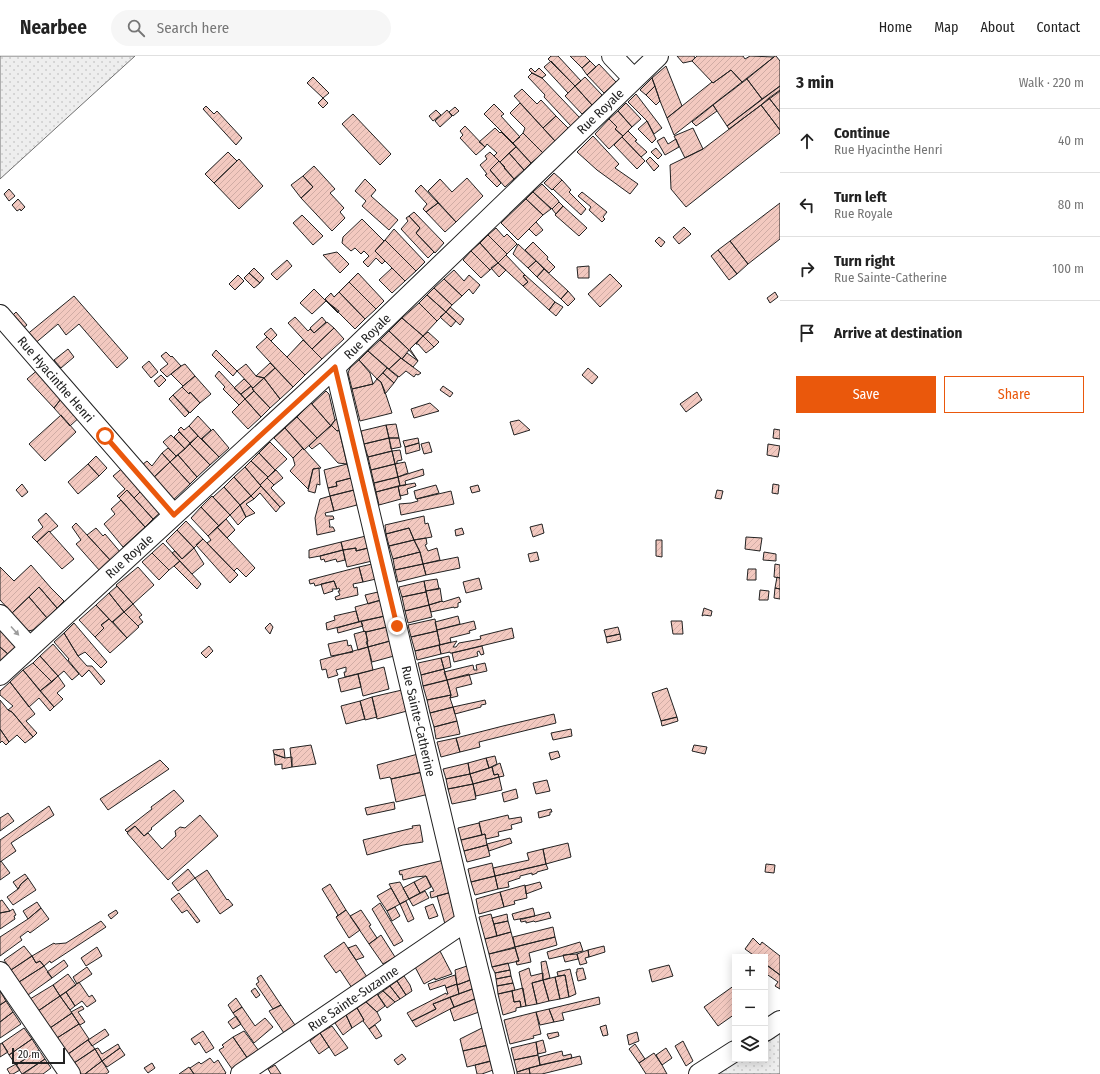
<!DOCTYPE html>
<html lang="en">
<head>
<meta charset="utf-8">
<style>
  :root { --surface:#fff; --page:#f6f6f6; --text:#222; --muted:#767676; --line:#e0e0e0; --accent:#ea580c }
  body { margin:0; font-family:"Fira Sans Condensed",sans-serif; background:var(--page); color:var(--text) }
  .controls { position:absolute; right:12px; bottom:12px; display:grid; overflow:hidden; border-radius:0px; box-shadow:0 2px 10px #0003 }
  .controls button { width:36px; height:36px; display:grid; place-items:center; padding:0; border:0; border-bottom:1px solid var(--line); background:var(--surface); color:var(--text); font:20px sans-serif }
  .scale { position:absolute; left:12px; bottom:10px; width:53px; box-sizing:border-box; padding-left:4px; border:2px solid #222; border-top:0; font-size:11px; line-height:14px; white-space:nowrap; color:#222; -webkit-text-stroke:3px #fff; paint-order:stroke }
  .stop { position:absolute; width:12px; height:12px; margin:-9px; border:3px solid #ea580c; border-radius:50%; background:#fff }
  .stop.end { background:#ea580c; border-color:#fff; box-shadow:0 1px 4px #0008 }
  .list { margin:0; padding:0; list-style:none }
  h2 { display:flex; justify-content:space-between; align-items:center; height:52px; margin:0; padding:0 16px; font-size:17px }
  h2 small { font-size:13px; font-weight:400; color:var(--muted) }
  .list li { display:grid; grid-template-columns:26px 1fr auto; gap:12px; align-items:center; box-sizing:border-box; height:64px; padding:0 16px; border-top:1px solid var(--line) }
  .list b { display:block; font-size:15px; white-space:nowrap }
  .list p { margin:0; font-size:13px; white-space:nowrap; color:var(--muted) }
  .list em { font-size:13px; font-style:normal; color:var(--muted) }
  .actions { display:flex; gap:8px; padding:12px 16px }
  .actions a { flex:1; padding:9px 0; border:1px solid var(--accent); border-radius:0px; text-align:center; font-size:14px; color:var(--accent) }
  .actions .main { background:var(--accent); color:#fff }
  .icon { flex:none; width:22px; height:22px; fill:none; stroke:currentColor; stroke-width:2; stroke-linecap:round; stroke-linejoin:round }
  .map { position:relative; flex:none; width:780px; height:1018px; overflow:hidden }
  header { display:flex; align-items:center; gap:24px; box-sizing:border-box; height:56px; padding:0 20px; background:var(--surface); border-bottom:1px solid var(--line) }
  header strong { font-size:19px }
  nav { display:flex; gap:22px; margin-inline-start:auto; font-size:14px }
  .search { width:280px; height:36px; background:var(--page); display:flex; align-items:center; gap:10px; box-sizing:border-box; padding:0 14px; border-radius:22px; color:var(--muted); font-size:15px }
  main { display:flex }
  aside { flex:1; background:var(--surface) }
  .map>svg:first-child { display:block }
  .grass { fill:url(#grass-dots); stroke:#6f6f6f }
  .building { fill:url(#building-hatch); stroke:#222 }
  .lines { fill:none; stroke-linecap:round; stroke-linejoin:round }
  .minor-casing { stroke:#222; stroke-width:22 }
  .minor { stroke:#fff; stroke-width:20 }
  .oneway { fill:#9c9c9c }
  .route { stroke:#ea580c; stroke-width:5 }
  .labels { text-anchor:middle; stroke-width:3; stroke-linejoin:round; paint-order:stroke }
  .street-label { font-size:13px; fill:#222; stroke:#fff }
</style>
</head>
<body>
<header>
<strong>Nearbee</strong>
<div class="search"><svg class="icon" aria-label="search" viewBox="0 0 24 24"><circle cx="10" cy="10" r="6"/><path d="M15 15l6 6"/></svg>Search here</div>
<nav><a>Home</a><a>Map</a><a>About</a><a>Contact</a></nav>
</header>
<main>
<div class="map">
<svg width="780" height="1018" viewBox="0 0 780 1018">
  <defs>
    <pattern id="grass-dots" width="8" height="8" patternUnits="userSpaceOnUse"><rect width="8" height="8" fill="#eee"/><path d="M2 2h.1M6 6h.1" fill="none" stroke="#ccc" stroke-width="1.8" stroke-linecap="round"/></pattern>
    <pattern id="building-hatch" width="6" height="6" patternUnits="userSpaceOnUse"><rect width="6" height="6" fill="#f3c9c0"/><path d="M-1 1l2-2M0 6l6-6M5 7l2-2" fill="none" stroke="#d0aca5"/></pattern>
  </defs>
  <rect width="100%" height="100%" fill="#fff"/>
  <path class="grass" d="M 0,0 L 135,0 L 0,123 Z
    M 780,965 L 780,1018 L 699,1018 L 735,1003 L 765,1003 L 765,975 Z"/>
  <path class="building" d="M 551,0 L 558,0 L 581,25 L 575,30 L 548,3 Z
    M 570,0 L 585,0 L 590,5 L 582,12 Z
    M 677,0 L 694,0 L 695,2 L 692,5 L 683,7 Z
    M 697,0 L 743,0 L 745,3 L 750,0 L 774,1 L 742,26 L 731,14 L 713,27 L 692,5 Z
    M 776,0 L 780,5 L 780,30 L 762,43 L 747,23 L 775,0 Z
    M 551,5 L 575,30 L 568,37 L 544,11 Z
    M 590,5 L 596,11 L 587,19 L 582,12 Z
    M 599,8 L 616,26 L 604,37 L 587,19 Z
    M 666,10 L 682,50 L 667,62 L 660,45 L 652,22 Z
    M 531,12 L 535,16 L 539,12 L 546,19 L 542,22 L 532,17 L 529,14 Z
    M 731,14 L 742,26 L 674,79 L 667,62 L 712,26 L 713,27 Z
    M 532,17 L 542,22 L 580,62 L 571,70 L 544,41 L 545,39 L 528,21 Z
    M 313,21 L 329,37 L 323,42 L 328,47 L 323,52 L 318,47 L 323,42 L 307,27 Z
    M 585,21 L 602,39 L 592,49 L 575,30 Z
    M 652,22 L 655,30 L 646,39 L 640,34 Z
    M 747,23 L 762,43 L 727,70 L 713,49 Z
    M 575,30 L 592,49 L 582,58 L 565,40 Z
    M 655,30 L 660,45 L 656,49 L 646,39 Z
    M 780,30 L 780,35 L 729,73 L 727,70 Z
    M 522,33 L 537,48 L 541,44 L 556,60 L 543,72 L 514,40 Z
    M 780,34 L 780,56 L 769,42 Z
    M 636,38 L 662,72 L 654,78 L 647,65 L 628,46 Z
    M 769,42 L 780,56 L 780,74 L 761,49 Z
    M 520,47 L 555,85 L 543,97 L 523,77 L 525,72 L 510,57 Z
    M 626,47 L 641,63 L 632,71 L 618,55 Z
    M 494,48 L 504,58 L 501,60 L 520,81 L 513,87 L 484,58 Z
    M 713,49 L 717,55 L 696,70 L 692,66 Z
    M 761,49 L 780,74 L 780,77 L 686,151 L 671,133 L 670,109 L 703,93 Z
    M 206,50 L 214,58 L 217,55 L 242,82 L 236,89 L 203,53 Z
    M 455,51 L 459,55 L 453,60 L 449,56 Z
    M 436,54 L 441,59 L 433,65 L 429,60 Z
    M 447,54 L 452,60 L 440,71 L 435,65 Z
    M 618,55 L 632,71 L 623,80 L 615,73 L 617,71 L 609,63 Z
    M 353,58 L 391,98 L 380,109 L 342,68 Z
    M 556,60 L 568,72 L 555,85 L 543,72 Z
    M 609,63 L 617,71 L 615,73 L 623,80 L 609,93 L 595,78 Z
    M 647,65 L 656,83 L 652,87 L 638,73 Z
    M 465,70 L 485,91 L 476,99 L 460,82 L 463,79 L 460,75 Z
    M 495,72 L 500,77 L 501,76 L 516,91 L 500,106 L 494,100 L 497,97 L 487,88 L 485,91 L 479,86 Z
    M 693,72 L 703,93 L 685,102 L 674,80 Z
    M 628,75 L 637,84 L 635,85 L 647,96 L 641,101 L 622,81 Z
    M 523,77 L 543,97 L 531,107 L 513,87 Z
    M 593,80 L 619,108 L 615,112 L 638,128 L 630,138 L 597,114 L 577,96 Z
    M 622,81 L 645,105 L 637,113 L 614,89 Z
    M 664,81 L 668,88 L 676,83 L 679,91 L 665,99 L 657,85 Z
    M 516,91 L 531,107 L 524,114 L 509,97 Z
    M 656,92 L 662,99 L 658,103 L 651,96 Z
    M 228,96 L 237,105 L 214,127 L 205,118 Z
    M 490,96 L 499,105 L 490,114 L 501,127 L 497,131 L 485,119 L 487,118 L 480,109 L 487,103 L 485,100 Z
    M 509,97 L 524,114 L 514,123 L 504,112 L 505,111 L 500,106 Z
    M 650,101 L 659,110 L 654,115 L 646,105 Z
    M 239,103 L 263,130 L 239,153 L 214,127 Z
    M 499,105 L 514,123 L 505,131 L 490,114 Z
    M 314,110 L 335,133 L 330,137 L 344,152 L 340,156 L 345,162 L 332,175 L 301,142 L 313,131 L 303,120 Z
    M 554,117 L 562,124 L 552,134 L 544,127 Z
    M 303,120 L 313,131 L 301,142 L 291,129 Z
    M 467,122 L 483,140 L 456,166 L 428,135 L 440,123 L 452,136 Z
    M 365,123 L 376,134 L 371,140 L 398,164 L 389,174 L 362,150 L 366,145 L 355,135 Z
    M 562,124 L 571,134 L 569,136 L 586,153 L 581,159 L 553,133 Z
    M 542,128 L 558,144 L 559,146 L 552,153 L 533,136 Z
    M 421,129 L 438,147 L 426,156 L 423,153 L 427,148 L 415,135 Z
    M 9,133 L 15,140 L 9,145 L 4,138 Z
    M 533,136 L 551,153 L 543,159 L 526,143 Z
    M 582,136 L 607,156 L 603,161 L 605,163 L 602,166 L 589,154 L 591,151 L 578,140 Z
    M 18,143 L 25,151 L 21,155 L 20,153 L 17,155 L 12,149 Z
    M 526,143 L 543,159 L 518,184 L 501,167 Z
    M 559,146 L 563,150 L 556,158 L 552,153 Z
    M 438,147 L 456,166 L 445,176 L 426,156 Z
    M 780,147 L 780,183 L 748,208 L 730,185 Z
    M 563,150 L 587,172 L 579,180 L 555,159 Z
    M 414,156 L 444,187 L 435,197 L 416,177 L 420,172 L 409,160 Z
    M 302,159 L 323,180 L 313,189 L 293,167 Z
    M 409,160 L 420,172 L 416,177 L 434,196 L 428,202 L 401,173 L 408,165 L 406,162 Z
    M 362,163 L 384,185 L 375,195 L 385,205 L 382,208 L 376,202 L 368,211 L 363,206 L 369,200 L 364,195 L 361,198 L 355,192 L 351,195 L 342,187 L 343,181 Z
    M 536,166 L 543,174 L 536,180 L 529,173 Z
    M 684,171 L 691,178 L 679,188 L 673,181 Z
    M 496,172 L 504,181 L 507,178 L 517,188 L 507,198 L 488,179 Z
    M 394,173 L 425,206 L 416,215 L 385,184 Z
    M 488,179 L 507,198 L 498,207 L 480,187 Z
    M 659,181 L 665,186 L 661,191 L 655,185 Z
    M 385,184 L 416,215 L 405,225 L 375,195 Z
    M 730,185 L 748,208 L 737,218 L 718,194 Z
    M 533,186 L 548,201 L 547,203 L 555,211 L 549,217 L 525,194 Z
    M 480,187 L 498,207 L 490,214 L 471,195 Z
    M 518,188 L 536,205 L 528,212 L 513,198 Z
    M 718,194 L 737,218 L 729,224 L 711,200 Z
    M 471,195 L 490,214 L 481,222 L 463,204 Z
    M 337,196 L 349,208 L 340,217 L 323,199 Z
    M 506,199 L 525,219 L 523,220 L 528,226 L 523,230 L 498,207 Z
    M 287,204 L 292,210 L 277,224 L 271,218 Z
    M 536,205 L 544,213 L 537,221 L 528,212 Z
    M 498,207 L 506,214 L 499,221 L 491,212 Z
    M 589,210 L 589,222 L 578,222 L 577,211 Z
    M 254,212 L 264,222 L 260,227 L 249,217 Z
    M 392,212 L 405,225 L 392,237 L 379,224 Z
    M 544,213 L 568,235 L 561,243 L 537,221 Z
    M 454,214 L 464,225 L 469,219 L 480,229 L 473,238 L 469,233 L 462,240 L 444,223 Z
    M 249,217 L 260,227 L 254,232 L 244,222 Z
    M 358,217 L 384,245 L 376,253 L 349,226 Z
    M 610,218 L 622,230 L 600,251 L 588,238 Z
    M 238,219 L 244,225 L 235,234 L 229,228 Z
    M 525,219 L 555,246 L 549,254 L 523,230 L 528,226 L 523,220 Z
    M 444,223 L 462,240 L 452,249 L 434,232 Z
    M 349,226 L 376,253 L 365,263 L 339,236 Z
    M 434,232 L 452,249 L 446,256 L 427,239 Z
    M 314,233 L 325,244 L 339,255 L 338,257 L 326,245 L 312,258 L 300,247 Z
    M 568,235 L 575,243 L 568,250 L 561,243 Z
    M 339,236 L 365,263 L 355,273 L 325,243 L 331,237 L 334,241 Z
    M 775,236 L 778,241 L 770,247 L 767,242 Z
    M 427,239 L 446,256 L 437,265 L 419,247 Z
    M 74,240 L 128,302 L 117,312 L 79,268 L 66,279 L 58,268 L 33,289 L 25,280 Z
    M 555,246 L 563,251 L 556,260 L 549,254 Z
    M 419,247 L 437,265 L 423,280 L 402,262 Z
    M 450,251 L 464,263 L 460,269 L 446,256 Z
    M 16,256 L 27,269 L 21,274 L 10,262 Z
    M 446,256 L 456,265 L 451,271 L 440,261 Z
    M 295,261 L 308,275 L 310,273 L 314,277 L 327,266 L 334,272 L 312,293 L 288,267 Z
    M 322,261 L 326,266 L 314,277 L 310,272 Z
    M 402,262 L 423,280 L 410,293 L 418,305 L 409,294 L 389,275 Z
    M 271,272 L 277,279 L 271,285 L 264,278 Z
    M 334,272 L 344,283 L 322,303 L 312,293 Z
    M 389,275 L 409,294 L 402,303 L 380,284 Z
    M 428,276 L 439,286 L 434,291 L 423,280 Z
    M 423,280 L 434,291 L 426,297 L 418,288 L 416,288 Z
    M 267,281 L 305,319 L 293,331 L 256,291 Z
    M 303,284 L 322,303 L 305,319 L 287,301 Z
    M 380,284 L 401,302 L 389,313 L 368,295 Z
    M 68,293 L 74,301 L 61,312 L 54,304 Z
    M 216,294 L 237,315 L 233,320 L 212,299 Z
    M 368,295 L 387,312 L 377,323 L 359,304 Z
    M 166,296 L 171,301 L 172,300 L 181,310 L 167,321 L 160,314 L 168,308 L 161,300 Z
    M 407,297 L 418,305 L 413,311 L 402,303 Z
    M 401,302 L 421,317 L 418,319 L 416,318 L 414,321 L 406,315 L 399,321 L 389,313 Z
    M 359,304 L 370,317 L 373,328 L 352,333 L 348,317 L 350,312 Z
    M 149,305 L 158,316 L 151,322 L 142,311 Z
    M 270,307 L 275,312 L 264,322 L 256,320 Z
    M 185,308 L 195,320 L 183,330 L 171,318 L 181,310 Z
    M 246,308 L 256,320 L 264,322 L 253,332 L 237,315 Z
    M 40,312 L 64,339 L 54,352 L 27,323 Z
    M 275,312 L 293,331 L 280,343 L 264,322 Z
    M 387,312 L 398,321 L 394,327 L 383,317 Z
    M 588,312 L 598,321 L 592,328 L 582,319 Z
    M 219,315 L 245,343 L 239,349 L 223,333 L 225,331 L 215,320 Z
    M 383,317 L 394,327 L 385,338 L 381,326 L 377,323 Z
    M 161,319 L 166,324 L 159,331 L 154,325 Z
    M 195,320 L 211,338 L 200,347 L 190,336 L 189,338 L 182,331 Z
    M 264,322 L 280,343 L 270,352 L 252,333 Z
    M 244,323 L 251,330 L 241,338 L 234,332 Z
    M 377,323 L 381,326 L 384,333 L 392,357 L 360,365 L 352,333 L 373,328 Z
    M 251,330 L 254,335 L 245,343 L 241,338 Z
    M 443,330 L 453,337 L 450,341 L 440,334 Z
    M 182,331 L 189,338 L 190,336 L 200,347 L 190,357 L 173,339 Z
    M 254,335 L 270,352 L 261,361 L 245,343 Z
    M 326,335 L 329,338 L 335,364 L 331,370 L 312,348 Z
    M 697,336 L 702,344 L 686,356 L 680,348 Z
    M 64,339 L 82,359 L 70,370 L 54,352 Z
    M 173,339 L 189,357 L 185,361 L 169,343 Z
    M 245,343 L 261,361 L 248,373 L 232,356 Z
    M 311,347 L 331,370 L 317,382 L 297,361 Z
    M 430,347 L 439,355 L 414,362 L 411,353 Z
    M 61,359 L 76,376 L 45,405 L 29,388 Z
    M 198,360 L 211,374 L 201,383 L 189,370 Z
    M 297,361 L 317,382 L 304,394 L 285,372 Z
    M 338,363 L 341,374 L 337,375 L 331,369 L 335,364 Z
    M 519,364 L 530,374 L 514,379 L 510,366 Z
    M 396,368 L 399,382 L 389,382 L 386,369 Z
    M 331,369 L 337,375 L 339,374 L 347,408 L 338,407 L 320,387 L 312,393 L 309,390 Z
    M 386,369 L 389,382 L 364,388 L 361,375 Z
    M 189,370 L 198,380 L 190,387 L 178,374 L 181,371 L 184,374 Z
    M 285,372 L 303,392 L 293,402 L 274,382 Z
    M 213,373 L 229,392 L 219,401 L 202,383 Z
    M 774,373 L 780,374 L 780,383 L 773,382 Z
    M 179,376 L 190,387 L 185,393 L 174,381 Z
    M 171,379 L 185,393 L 176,400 L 163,386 Z
    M 198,380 L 219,401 L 210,409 L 190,388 Z
    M 389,382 L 392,395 L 368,401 L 364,388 Z
    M 389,382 L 399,382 L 401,391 L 391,393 Z
    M 418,382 L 419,387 L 405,391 L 403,385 Z
    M 270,386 L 287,403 L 275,414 L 259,397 Z
    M 429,386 L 432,396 L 424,398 L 421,388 Z
    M 419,387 L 420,394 L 406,398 L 405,391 Z
    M 190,388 L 210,409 L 197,421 L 178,399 Z
    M 768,388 L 780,390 L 778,401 L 767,399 Z
    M 168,392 L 176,400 L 170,406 L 162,397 Z
    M 303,392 L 321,412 L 313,413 L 308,433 L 290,415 L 295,409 L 293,402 Z
    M 400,394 L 402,404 L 397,405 L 397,407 L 395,408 L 392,395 Z
    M 392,395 L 395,408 L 371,414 L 368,401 Z
    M 162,397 L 170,406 L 151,424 L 139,411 L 147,405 L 152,410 Z
    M 259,397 L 275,414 L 268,421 L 251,405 Z
    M 178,399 L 197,421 L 190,428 L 170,406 Z
    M 96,400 L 107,412 L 99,420 L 88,408 Z
    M 251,405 L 268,421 L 260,429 L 245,411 Z
    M 170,406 L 190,428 L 170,447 L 151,424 Z
    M 405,406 L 408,417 L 398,421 L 395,408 Z
    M 88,408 L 99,420 L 78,438 L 68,426 Z
    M 347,408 L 351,422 L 336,426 L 337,430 L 328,432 L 324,414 Z
    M 395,408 L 398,421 L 374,427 L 371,414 Z
    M 125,410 L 145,431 L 134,442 L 127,434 L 119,442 L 117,440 L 125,433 L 113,420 Z
    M 245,411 L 261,430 L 251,440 L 234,421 Z
    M 319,412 L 320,429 L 317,428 L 315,437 L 308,435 L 313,413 Z
    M 423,413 L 424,419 L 405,425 L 406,429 L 400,430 L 398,421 Z
    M 276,414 L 283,422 L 274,429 L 267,422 Z
    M 234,421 L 251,440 L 240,449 L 224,431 Z
    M 398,421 L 400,430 L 376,436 L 374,427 Z
    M 267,422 L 274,429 L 271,432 L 285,447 L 280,451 L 260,429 Z
    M 351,422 L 354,434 L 330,440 L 328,432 L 337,430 L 336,426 Z
    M 415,427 L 416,430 L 407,433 L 408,438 L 400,440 L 398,430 Z
    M 22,428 L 28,436 L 22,441 L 16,434 Z
    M 773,428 L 779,429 L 778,438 L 772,437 Z
    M 436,429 L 439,437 L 416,443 L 414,435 Z
    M 478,429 L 480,435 L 472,437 L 470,431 Z
    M 261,430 L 280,451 L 276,456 L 260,437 L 254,443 L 251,440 Z
    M 398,430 L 401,443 L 379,449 L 376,436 Z
    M 145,431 L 165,452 L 153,463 L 134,442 Z
    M 224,431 L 240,449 L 230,459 L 213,441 Z
    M 127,434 L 153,463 L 145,471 L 119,442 Z
    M 354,434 L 357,449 L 334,455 L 330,440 Z
    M 717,434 L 723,435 L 721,443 L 715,442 Z
    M 451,435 L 454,448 L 401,459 L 399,448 L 411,447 L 418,445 L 417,443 Z
    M 212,440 L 230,459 L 219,470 L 201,451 Z
    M 251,440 L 254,443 L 246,448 L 255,457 L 246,461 L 240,449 Z
    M 330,440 L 334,455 L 325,457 L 326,460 L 333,460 L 334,463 L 329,464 L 330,470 L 329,471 L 333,471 L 335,475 L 317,479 L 315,462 L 320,443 Z
    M 121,444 L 145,471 L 123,491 L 104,468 L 115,458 L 111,453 Z
    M 240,449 L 246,461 L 238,469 L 230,459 Z
    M 201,451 L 219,470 L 208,480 L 191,462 Z
    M 46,457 L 58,470 L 50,476 L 49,475 L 37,486 L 32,481 L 43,471 L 38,464 Z
    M 424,460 L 425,468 L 428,467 L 432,481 L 414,484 L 409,472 L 386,478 L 385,469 Z
    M 226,463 L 235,474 L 227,482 L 217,471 Z
    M 186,465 L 203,483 L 194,492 L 177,474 Z
    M 76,467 L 111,505 L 100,515 L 76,488 L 81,484 L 72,471 Z
    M 542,468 L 544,477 L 533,481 L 530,471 Z
    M 217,471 L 255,512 L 246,521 L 237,512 L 234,515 L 207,487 L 211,484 L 208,480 Z
    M 96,472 L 103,480 L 105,478 L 121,497 L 111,505 L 87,479 Z
    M 409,472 L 414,484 L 389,490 L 386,478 Z
    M 462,472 L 464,478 L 456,480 L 455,474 Z
    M 177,474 L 194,492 L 182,503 L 166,485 Z
    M 49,475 L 74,503 L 62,513 L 37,486 Z
    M 366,480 L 368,492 L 356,495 L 356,492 L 343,494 L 341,486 Z
    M 746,481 L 762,482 L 760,495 L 745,493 Z
    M 426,482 L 427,488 L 425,489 L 428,495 L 437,492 L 440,504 L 423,508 L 420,496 L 414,484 Z
    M 203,483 L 238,519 L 230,527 L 196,489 Z
    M 414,484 L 420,496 L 393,503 L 389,490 Z
    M 656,484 L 662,484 L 662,501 L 656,500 Z
    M 341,486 L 343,494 L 320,500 L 309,502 L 309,494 Z
    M 163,487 L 180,505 L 169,514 L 152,497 Z
    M 194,492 L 204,508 L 192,518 L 172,497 L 175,495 L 182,503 Z
    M 356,492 L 356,495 L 368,492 L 372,505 L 347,511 L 343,494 Z
    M 343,494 L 345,504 L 337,506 L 336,503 L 325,506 L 324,503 L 321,504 L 320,500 Z
    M 420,496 L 423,508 L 395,514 L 393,503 Z
    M 537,496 L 539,504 L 530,506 L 528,498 Z
    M 764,496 L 776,498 L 776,505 L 763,504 Z
    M 152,497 L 169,514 L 159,524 L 142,506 Z
    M 458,501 L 460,512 L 426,519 L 423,508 Z
    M 180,505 L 201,528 L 197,533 L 174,510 Z
    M 372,508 L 376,523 L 363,526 L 359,511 Z
    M 423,508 L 426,519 L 398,526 L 395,514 Z
    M 775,508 L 780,509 L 780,522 L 774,521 Z
    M 31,509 L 51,532 L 64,545 L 57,552 L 39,531 L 12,557 L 0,544 L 0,511 L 14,525 Z
    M 138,511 L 154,529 L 133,548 L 116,529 Z
    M 359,511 L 363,526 L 353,528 L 354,532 L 357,531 L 358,539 L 336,544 L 335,541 L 340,539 L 338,535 L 340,535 L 339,532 L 337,533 L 334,525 L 315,530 L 314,527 L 310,528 L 309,524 Z
    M 748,513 L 756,513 L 756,524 L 747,524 Z
    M 777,521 L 780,522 L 780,533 L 775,532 Z
    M 479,522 L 482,533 L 466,537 L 463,526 Z
    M 437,523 L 439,533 L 426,535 L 424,525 Z
    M 334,525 L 337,533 L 332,533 L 333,535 L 324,538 L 321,528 Z
    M 424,525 L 426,536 L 402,541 L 399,531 Z
    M 117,530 L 133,548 L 124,556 L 109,537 Z
    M 39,531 L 57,552 L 47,562 L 29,541 Z
    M 440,532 L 442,545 L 429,549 L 426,535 Z
    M 775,532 L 780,533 L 780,543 L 774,542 Z
    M 760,534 L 769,535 L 768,544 L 759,544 Z
    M 378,536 L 381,544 L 368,548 L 365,539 Z
    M 426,536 L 429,549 L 405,555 L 402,541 Z
    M 109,537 L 124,556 L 112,566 L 96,549 Z
    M 29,541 L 47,562 L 33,574 L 28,575 L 12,557 Z
    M 459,541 L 461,546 L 458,547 L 458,551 L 454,552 L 454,551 L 431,556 L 429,549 L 442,545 L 443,546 Z
    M 381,544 L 385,560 L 359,566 L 355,551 Z
    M 133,548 L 142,559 L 139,561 L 143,566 L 138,570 L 124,556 Z
    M 96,549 L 109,563 L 101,569 L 104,572 L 95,581 L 79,564 Z
    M 429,549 L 432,561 L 408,567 L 405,555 Z
    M 704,552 L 712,555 L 711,560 L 704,559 L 702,560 Z
    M 356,555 L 359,566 L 327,574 L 326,567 L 335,564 L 334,560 Z
    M 124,556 L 139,571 L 127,582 L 113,566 Z
    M 385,560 L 387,571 L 366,576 L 365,575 L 364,576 L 361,565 Z
    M 458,560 L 460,568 L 437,574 L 435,566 Z
    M 109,563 L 127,582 L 110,597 L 95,581 L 104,572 L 101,569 Z
    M 435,563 L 437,575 L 411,581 L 408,569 Z
    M 361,565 L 363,570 L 338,577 L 337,572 Z
    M 474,565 L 476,573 L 469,575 L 470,577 L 450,582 L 451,586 L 440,589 L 437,574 Z
    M 671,565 L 682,565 L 683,578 L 673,578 Z
    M 74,567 L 107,606 L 101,612 L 85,596 L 78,600 L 64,577 Z
    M 270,567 L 273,571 L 270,578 L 265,572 Z
    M 387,571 L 390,585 L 368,591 L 366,576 Z
    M 618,571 L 620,578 L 606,581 L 604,574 Z
    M 512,572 L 514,582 L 452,597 L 450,597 L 450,596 L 441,598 L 439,589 L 457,585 L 453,591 L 456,591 L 459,587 L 481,583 L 480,580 Z
    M 0,573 L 18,590 L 9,599 L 0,591 Z
    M 365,575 L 368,585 L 366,586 L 368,591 L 358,594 L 354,578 Z
    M 437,575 L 440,589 L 415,595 L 411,581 Z
    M 64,577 L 78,600 L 87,610 L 92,610 L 105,625 L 101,629 L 89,614 L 82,621 L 68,604 L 69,603 L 54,586 Z
    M 620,578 L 621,584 L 607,587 L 606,581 Z
    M 347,584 L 348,590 L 351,589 L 353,596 L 331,600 L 328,588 Z
    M 390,585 L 394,600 L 372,606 L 368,591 Z
    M 53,588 L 79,618 L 72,624 L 64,615 L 58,620 L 40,600 Z
    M 439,589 L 441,598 L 417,604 L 415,595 Z
    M 209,590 L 213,595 L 206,602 L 201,597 Z
    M 482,590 L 484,598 L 481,599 L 479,595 L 477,596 L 478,600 L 454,606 L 452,597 Z
    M 0,591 L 9,599 L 0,607 Z
    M 368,591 L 373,614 L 345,621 L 344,616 L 346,616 L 346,611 L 336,614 L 338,619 L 328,622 L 326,613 L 322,614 L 320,604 Z
    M 40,600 L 58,620 L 52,626 L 33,607 Z
    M 449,600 L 451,611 L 444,613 L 441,602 Z
    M 441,602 L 444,613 L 421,619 L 418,607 Z
    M 33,607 L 52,626 L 40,635 L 23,614 Z
    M 485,607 L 487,615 L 447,624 L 444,616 L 473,609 L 474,614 L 477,614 L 476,609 Z
    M 384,611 L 389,633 L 363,640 L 358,618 Z
    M 444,613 L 447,624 L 423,630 L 421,619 Z
    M 23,614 L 54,651 L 50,655 L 39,642 L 29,651 L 10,626 Z
    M 358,618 L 361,631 L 341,636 L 338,623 Z
    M 469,618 L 472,628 L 456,632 L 458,640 L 450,642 L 451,639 L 447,624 Z
    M 58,620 L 65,630 L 57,637 L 63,643 L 54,651 L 40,635 Z
    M 447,624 L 451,639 L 427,644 L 423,630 Z
    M 10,626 L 35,658 L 26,665 L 37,677 L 33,681 L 12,656 L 8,654 L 13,650 L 0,639 L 0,635 Z
    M 667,632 L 677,661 L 661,665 L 652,637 Z
    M 402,634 L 407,655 L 377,663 L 372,641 Z
    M 451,639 L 450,642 L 453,651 L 430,657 L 427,644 Z
    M 372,641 L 377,661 L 365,664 L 360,645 Z
    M 0,644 L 8,654 L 12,656 L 33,681 L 25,687 L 17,679 L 9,686 L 0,673 Z
    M 485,644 L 486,648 L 481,649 L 481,651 L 455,658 L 453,651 Z
    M 360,645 L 365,663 L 346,668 L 341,650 Z
    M 453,651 L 457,665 L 434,671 L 430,657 Z
    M 554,658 L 556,667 L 479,686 L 480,691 L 460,696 L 456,682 L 503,670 Z
    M 677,661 L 678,665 L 662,670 L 661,665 Z
    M 457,665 L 460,678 L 436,683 L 434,671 Z
    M 0,673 L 9,686 L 6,689 L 2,685 L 0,687 Z
    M 571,673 L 572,680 L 553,684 L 551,677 Z
    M 456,682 L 460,696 L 441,701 L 437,686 Z
    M 311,689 L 316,708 L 292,711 L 290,692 Z
    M 694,689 L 707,691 L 705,698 L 692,695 Z
    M 284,693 L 285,702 L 274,698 L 273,694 Z
    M 558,695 L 560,701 L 551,704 L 549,697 Z
    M 274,698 L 285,702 L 292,701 L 292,711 L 282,713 L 282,708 L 275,709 Z
    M 418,698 L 422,716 L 391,723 L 390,721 L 380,723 L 377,709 Z
    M 495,700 L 497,708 L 489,712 L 486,702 Z
    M 486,702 L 489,712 L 470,718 L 468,707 Z
    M 160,704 L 169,713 L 108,754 L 100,743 Z
    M 468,707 L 470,718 L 446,723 L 443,713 Z
    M 500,707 L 504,720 L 499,721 L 498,718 L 494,719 L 492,711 Z
    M 492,711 L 494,719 L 498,718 L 499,721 L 473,728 L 470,718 Z
    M 423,716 L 429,738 L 396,746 L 391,723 Z
    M 470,718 L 473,728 L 448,733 L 446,723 Z
    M 499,721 L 502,734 L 476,740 L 473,728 Z
    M 547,724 L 550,735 L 536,738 L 533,727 Z
    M 473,728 L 476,743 L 452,748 L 448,733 Z
    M 516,733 L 518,742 L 504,746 L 502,737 Z
    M 174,734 L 184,745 L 151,772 L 152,773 L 144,780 L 135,770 L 127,776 L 125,774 L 152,753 L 151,751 Z
    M 394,746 L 395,753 L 367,759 L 365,752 Z
    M 49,750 L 54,759 L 11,787 L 16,795 L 0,806 L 0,784 Z
    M 551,753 L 552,756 L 550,756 L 550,759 L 539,762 L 538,756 Z
    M 8,757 L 14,765 L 0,775 L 0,762 Z
    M 200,759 L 218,780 L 168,824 L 127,777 L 135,770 L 144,780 L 148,777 L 162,793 L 176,780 L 175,775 L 180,771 L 185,772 Z
    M 508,759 L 509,763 L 521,761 L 522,766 L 511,769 L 512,773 L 498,776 L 499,780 L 486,783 L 485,778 L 482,779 L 479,766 Z
    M 479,767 L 482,779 L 461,784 L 458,772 Z
    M 420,769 L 423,786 L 403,789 L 367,799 L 363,784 L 413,772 L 412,770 Z
    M 485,778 L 487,789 L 464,795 L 461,784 Z
    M 510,782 L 512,787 L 489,795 L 487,788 Z
    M 568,787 L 571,801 L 546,808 L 543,793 Z
    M 487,789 L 490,800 L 467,806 L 464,795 Z
    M 543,793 L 546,808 L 495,820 L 493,812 L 529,804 L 527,797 Z
    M 444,804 L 452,836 L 431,842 L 430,836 L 434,835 L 426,820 L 415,821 L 403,824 L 402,818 L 400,819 L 399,815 Z
    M 1,805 L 10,817 L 0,824 L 0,806 Z
    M 492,807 L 495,820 L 471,826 L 468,813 Z
    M 546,808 L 548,813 L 537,816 L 537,817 L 532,819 L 532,817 L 520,820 L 520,822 L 508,826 L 509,831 L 498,833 L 495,820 Z
    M 766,808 L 775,809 L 774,817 L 765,816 Z
    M 188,813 L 195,822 L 178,835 L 172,827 Z
    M 207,814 L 227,844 L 228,843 L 233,849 L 220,858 L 195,822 Z
    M 25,818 L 28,822 L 21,828 L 18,833 L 13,826 Z
    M 426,820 L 431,831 L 420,837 L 414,826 Z
    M 495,820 L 498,833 L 475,839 L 471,826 Z
    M 28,822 L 36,834 L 13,849 L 7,841 L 18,833 L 21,828 Z
    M 400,826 L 409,843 L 400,848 L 389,828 Z
    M 414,826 L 420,837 L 409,843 L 403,832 Z
    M 540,826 L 542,832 L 526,838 L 525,830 Z
    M 330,828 L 346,854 L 336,861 L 338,859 L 322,833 Z
    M 525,829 L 527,842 L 514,845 L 515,848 L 504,851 L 500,836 Z
    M 391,832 L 400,848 L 387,855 L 377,840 Z
    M 425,835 L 429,842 L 413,850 L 409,843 Z
    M 452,836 L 456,860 L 445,868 L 437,840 Z
    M 500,836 L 504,851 L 479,858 L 476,843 Z
    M 179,837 L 200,865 L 197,867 L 187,854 L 182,857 L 171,843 Z
    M 2,844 L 10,855 L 0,857 L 0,845 Z
    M 406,845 L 414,863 L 408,866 L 400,848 Z
    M 37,846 L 41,852 L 28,863 L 23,855 Z
    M 380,847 L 403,885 L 394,890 L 372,853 Z
    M 433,848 L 438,860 L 429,863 L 425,851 Z
    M 395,851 L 400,860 L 392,865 L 387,855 Z
    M 41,852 L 49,863 L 30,877 L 28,875 L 20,881 L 22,884 L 0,900 L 0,881 L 28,863 Z
    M 533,852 L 535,860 L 514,864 L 512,858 Z
    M 13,853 L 16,859 L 14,860 L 15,863 L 0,873 L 0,857 L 10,855 Z
    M 116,854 L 118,857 L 111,863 L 108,859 Z
    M 346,854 L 360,874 L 349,882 L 336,861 Z
    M 361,854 L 371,869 L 369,870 L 377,882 L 369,888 L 350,860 Z
    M 549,856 L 551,862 L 535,866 L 534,865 L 526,867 L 526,865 L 521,866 L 520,863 L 523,863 Z
    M 491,858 L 497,880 L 485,883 L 479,861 Z
    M 507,858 L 508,865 L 494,868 L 492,862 Z
    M 101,865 L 106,871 L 51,907 L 50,905 L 44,910 L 40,905 L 36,907 L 32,900 L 54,887 L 55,888 L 66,887 Z
    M 508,865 L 511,876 L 497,880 L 494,868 Z
    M 553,871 L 555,881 L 515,891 L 513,881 Z
    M 511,876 L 515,891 L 489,898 L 485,883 Z
    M 381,879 L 395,901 L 383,908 L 369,888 Z
    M 555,881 L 557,889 L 529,897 L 531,906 L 517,909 L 516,905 L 519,905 L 515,891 Z
    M 753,882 L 760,889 L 762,886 L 780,900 L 780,919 L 765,908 L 765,901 L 756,901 L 745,893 Z
    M 344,886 L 367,921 L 352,932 L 340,914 L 336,917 L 324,900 Z
    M 580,886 L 583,895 L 549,903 L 547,896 Z
    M 356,889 L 364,901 L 356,904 L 348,892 Z
    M 24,890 L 32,900 L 11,914 L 4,904 Z
    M 604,890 L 605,896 L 589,901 L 588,894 Z
    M 97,891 L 102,900 L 86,910 L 81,902 Z
    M 515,892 L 519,905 L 492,911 L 489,898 Z
    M 588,894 L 589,901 L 585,902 L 587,907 L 580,909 L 577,898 Z
    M 440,895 L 452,918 L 435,924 L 435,922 L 424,928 L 415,911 Z
    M 577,898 L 578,903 L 565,906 L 563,899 Z
    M 32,900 L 36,907 L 40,905 L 44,910 L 19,926 L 11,914 Z
    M 64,904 L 68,910 L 52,922 L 47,916 Z
    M 546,905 L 550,922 L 543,924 L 541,906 Z
    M 508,907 L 510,914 L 495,917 L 492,911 Z
    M 470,909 L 473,923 L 457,929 L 455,914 Z
    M 669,909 L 673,920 L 652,926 L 649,914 Z
    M 767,909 L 780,919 L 780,933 L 775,930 L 778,926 L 765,917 L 765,911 Z
    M 44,910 L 52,922 L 28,939 L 19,926 Z
    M 87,911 L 92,918 L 77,928 L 73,921 Z
    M 529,912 L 531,920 L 543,917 L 543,924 L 532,927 L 537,948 L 526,950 L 519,916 Z
    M 583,912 L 586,923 L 578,925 L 576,916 L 577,916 L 577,913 Z
    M 570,913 L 576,938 L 569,941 L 565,919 L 558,920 L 557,916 Z
    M 510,914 L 511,920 L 496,923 L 495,917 Z
    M 68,918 L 76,929 L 60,940 L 53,929 Z
    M 261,919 L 281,949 L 273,953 L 256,928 L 259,926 L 257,922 Z
    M 455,919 L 457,928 L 446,932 L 445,929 L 430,934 L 428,928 Z
    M 565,919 L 569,941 L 560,943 L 555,921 Z
    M 404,920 L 410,929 L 412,935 L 406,939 L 397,925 Z
    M 511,920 L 513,927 L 497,930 L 496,923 Z
    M 555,921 L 560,943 L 549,945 L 543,924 Z
    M 473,923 L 475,932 L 459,938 L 457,929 Z
    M 543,924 L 549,945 L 537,948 L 532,927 Z
    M 397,925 L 406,939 L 400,943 L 390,930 Z
    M 79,926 L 89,941 L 92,939 L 96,945 L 87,951 L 82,945 L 75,950 L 66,936 Z
    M 513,927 L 515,934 L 498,938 L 497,930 Z
    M 457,928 L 459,938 L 433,948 L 436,953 L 412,965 L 407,957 L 446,937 L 446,938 L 448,938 L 446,932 Z
    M 53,929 L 60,940 L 38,955 L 30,943 Z
    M 735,929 L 735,958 L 718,970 L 704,951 Z
    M 390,930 L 400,943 L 395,946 L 383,935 Z
    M 255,932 L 260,939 L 256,942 L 251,935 Z
    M 475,932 L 477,942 L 454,951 L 450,941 Z
    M 523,932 L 526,950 L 521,951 L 520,945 L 514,946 L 512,935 Z
    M 0,935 L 6,945 L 0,949 Z
    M 383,935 L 395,946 L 387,952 L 378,939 Z
    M 512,935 L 514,946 L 520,945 L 521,951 L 516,952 L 516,955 L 503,959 L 498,938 Z
    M 66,936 L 75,950 L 70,954 L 60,940 Z
    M 377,938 L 385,950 L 377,956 L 366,946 Z
    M 60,940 L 72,957 L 50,972 L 38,955 Z
    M 450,941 L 454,951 L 416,971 L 412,965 L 436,953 L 433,948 Z
    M 599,941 L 600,948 L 562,957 L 564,964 L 554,966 L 549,953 Z
    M 236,942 L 242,951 L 233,957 L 228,949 Z
    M 475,943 L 479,956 L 454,965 L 450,953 Z
    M 6,945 L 13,956 L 0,966 L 0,949 Z
    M 366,946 L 377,956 L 381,964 L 369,973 L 363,965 L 364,964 L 357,952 Z
    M 281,949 L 295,969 L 284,977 L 269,955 Z
    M 82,950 L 84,953 L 78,956 L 85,966 L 80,969 L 71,956 Z
    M 242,951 L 255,970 L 265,962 L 273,971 L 254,987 L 233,957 Z
    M 357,952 L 364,964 L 352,972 L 346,959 Z
    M 549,953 L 554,966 L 540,969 L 536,956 Z
    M 13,956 L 21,968 L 0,982 L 0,966 Z
    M 536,956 L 541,978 L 533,980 L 534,982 L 510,988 L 504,964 Z
    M 72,957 L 79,968 L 57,982 L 50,972 Z
    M 346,959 L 352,972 L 343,979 L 335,967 Z
    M 236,960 L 241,968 L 233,973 L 228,966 Z
    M 79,968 L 89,983 L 68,998 L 57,982 Z
    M 375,969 L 382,980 L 376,983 L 369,973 Z
    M 606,969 L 608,979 L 603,980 L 600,971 Z
    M 332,970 L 348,992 L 335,1000 L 320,977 Z
    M 484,971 L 488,989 L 463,995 L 460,983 Z
    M 24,972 L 32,983 L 9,999 L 2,987 Z
    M 105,973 L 109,979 L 92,990 L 88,984 Z
    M 203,975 L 214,992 L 206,997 L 199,986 L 195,989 L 191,983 Z
    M 244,975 L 259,995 L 248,1003 L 233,981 Z
    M 558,976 L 559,980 L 549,983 L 547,978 Z
    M 637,976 L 639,985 L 629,989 L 627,979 Z
    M 320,977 L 329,991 L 319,998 L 310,985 Z
    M 233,981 L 248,1003 L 232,1013 L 219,994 L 224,991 L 222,989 Z
    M 32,983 L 39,994 L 16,1009 L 9,999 Z
    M 88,984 L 95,993 L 74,1007 L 68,998 Z
    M 543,984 L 546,996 L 538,998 L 536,986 Z
    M 683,985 L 693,1005 L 686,1010 L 675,990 Z
    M 536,986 L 538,999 L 514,1004 L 511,992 Z
    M 2,987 L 8,996 L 0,1001 L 0,988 Z
    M 118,988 L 120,992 L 102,1005 L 95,993 L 98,992 L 102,998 Z
    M 635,988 L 645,1003 L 639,1007 L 629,993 Z
    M 488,989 L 492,1005 L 467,1011 L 463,995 Z
    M 120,992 L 125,999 L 107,1011 L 102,1005 Z
    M 666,992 L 672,1002 L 662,1009 L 656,999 Z
    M 95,993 L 102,1005 L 85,1018 L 81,1018 L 74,1007 Z
    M 39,994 L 45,1003 L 22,1018 L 16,1009 Z
    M 562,995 L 563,1000 L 571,998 L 572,1002 L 540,1009 L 539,1001 Z
    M 654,997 L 662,1009 L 667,1018 L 646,1018 L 639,1007 Z
    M 402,998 L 406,1003 L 398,1009 L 394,1004 Z
    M 538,999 L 540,1009 L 517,1016 L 514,1004 Z
    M 580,1000 L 582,1008 L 542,1018 L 530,1018 L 529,1012 Z
    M 210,1002 L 214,1007 L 218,1004 L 226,1017 L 225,1018 L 194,1018 L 190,1012 L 199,1006 L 201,1008 Z
    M 45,1003 L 51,1012 L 43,1018 L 23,1018 Z
    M 102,1005 L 109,1016 L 106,1018 L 85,1018 Z
    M 490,1005 L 493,1014 L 482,1018 L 477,1018 L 475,1009 Z
    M 152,1007 L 155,1012 L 148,1017 L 144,1012 Z
    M 16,1008 L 20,1014 L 13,1018 L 10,1018 L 7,1013 Z
    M 275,1009 L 281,1018 L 271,1018 L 268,1013 Z
    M 189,1011 L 194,1018 L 179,1018 Z
    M 529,1012 L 530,1018 L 517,1018 L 517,1016 Z"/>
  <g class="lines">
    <g class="minor-casing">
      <path id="minor" d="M 612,0 L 633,22
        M 0,259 L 174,459
        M 335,311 L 466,865 L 504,1018
        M 0,559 L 29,591
        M 0,619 L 335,311 L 658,0
        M 0,916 L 70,1018
        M 765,975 L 780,965
        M 241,1018 L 466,865
        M 699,1018 L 735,995"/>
    </g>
    <use href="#minor" class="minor"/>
  </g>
  <defs><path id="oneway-solid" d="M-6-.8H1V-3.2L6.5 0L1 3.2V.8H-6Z"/></defs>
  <use class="oneway" href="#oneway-solid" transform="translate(15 575) rotate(48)"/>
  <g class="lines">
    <path class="route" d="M 105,380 L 174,459 L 335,311 L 397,570"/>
  </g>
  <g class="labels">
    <g class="street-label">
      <text transform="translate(600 55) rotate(-44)" y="5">Rue Royale</text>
      <text transform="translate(367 280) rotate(-44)" y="5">Rue Royale</text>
      <text transform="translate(56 323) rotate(49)" y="5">Rue Hyacinthe Henri</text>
      <text transform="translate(129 500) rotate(-42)" y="5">Rue Royale</text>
      <text transform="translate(419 665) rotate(77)" y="5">Rue Sainte-Catherine</text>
      <text transform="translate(353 942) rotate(-34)" y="5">Rue Sainte-Suzanne</text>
    </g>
  </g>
</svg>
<div class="controls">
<button>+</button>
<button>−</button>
<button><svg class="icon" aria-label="layers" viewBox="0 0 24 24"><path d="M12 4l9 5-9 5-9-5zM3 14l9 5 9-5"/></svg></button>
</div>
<div class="scale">20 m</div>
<div class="stop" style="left:105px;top:380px"></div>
<div class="stop end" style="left:397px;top:570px"></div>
</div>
<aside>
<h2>3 min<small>Walk · 220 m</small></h2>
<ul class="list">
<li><svg class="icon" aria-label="ahead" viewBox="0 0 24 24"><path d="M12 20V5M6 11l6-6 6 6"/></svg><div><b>Continue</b><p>Rue Hyacinthe Henri</p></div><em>40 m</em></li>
<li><svg class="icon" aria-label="left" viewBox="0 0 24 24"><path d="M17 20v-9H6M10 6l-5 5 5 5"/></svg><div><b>Turn left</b><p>Rue Royale</p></div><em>80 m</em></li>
<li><svg class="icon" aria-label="right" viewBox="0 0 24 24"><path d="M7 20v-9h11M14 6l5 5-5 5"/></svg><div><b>Turn right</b><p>Rue Sainte-Catherine</p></div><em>100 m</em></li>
<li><svg class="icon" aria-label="arrive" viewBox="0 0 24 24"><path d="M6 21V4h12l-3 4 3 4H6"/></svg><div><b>Arrive at destination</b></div></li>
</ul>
<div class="actions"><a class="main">Save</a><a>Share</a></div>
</aside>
</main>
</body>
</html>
